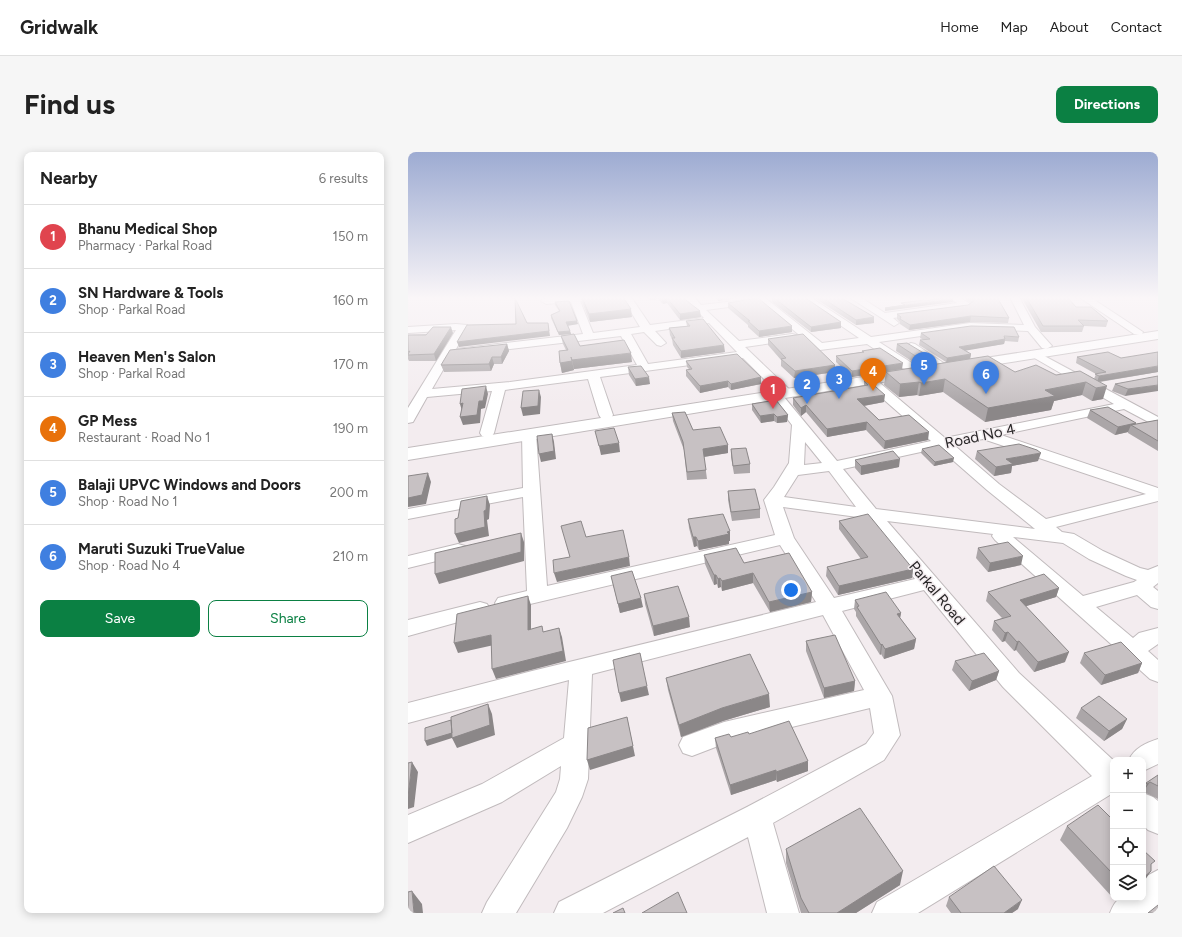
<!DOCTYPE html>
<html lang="en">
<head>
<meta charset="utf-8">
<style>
  :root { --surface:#fff; --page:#f6f6f6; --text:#222; --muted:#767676; --line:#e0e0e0; --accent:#0b8043 }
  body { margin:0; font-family:Figtree,sans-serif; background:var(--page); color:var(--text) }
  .controls { position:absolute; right:12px; bottom:12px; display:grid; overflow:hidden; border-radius:8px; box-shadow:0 2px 10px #0003 }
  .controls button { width:36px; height:36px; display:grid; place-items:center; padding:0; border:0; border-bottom:1px solid var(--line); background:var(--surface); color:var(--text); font:20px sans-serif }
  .you { position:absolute; left:383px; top:438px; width:14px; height:14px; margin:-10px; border:3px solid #fff; border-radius:50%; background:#1a73e8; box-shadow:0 0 0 6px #1a73e833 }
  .badge { display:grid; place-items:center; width:26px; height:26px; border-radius:50%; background:var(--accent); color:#fff; font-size:13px; font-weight:700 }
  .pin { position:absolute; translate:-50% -33px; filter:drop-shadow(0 1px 2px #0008) }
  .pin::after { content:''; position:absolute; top:21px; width:14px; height:12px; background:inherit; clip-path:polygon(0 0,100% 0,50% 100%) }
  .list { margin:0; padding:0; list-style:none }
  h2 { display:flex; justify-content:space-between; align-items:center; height:52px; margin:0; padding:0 16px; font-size:17px }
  h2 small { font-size:13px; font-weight:400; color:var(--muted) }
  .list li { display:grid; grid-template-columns:26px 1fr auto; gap:12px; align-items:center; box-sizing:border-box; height:64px; padding:0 16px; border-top:1px solid var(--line) }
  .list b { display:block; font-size:15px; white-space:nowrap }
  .list p { margin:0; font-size:13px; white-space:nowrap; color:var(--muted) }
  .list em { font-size:13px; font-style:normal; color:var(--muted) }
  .actions { display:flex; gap:8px; padding:12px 16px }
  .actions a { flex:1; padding:9px 0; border:1px solid var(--accent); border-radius:8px; text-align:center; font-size:14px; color:var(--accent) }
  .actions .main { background:var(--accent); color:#fff }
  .icon { flex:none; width:22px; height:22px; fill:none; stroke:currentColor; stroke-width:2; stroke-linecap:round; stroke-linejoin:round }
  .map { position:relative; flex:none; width:750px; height:761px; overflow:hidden; border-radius:8px }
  header { display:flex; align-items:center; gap:24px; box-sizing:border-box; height:56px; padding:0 20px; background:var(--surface); border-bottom:1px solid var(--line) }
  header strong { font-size:19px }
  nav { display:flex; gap:22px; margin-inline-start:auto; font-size:14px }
  .intro { display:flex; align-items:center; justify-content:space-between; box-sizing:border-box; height:96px; padding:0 24px }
  h1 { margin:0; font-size:28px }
  .button { padding:10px 18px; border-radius:8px; background:var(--accent); color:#fff; font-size:14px; font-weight:700 }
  main { display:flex; gap:24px; padding:0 24px }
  aside { flex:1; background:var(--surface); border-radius:8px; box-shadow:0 2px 10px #0003 }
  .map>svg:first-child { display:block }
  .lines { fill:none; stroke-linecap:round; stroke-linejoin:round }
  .minor-casing { stroke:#c1bbbd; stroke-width:2 }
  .highway-casing { stroke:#c1bbbd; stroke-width:2 }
  .minor { fill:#fff; fill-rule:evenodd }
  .highway { fill:#fff; fill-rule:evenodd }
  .wall { fill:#aba6a8 }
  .shaded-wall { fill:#8b8788 }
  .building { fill:#c7c1c3; stroke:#8b8788 }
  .labels { text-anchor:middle; stroke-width:3; stroke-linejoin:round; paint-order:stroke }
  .street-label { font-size:15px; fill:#292728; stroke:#f3ecef }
</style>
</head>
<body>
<header>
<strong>Gridwalk</strong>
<nav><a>Home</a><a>Map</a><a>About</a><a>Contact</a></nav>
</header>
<div class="intro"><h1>Find us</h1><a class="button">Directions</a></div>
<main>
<aside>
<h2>Nearby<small>6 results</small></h2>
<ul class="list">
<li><span class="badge" style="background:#e0444e">1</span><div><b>Bhanu Medical Shop</b><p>Pharmacy · Parkal Road</p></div><em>150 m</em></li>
<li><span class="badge" style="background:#3f7fe0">2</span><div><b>SN Hardware &amp; Tools</b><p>Shop · Parkal Road</p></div><em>160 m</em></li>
<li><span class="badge" style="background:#3f7fe0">3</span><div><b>Heaven Men's Salon</b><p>Shop · Parkal Road</p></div><em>170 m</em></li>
<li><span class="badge" style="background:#e8710a">4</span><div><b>GP Mess</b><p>Restaurant · Road No 1</p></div><em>190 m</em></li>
<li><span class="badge" style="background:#3f7fe0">5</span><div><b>Balaji UPVC Windows and Doors</b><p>Shop · Road No 1</p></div><em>200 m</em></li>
<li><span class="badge" style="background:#3f7fe0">6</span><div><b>Maruti Suzuki TrueValue</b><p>Shop · Road No 4</p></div><em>210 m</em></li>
</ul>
<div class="actions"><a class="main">Save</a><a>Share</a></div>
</aside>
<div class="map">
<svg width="750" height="761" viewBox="0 0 750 761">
  <rect width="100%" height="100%" fill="#f3ecef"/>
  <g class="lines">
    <g class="minor-casing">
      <path id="minor" d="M 147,145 L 187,145 L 183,148 L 172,149 L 185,181 L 232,175 L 214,145 L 223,145 L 242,173 L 296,166 L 276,145 L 286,145 L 293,153 L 346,147 L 348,149 L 346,151 L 343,152 L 298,158 L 331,189 L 384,182 L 388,183 L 389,185 L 384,188 L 337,195 L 383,239 L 384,242 L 383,245 L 376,245 L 429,309 L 523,289 L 458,232 L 456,229 L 458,226 L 466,226 L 537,286 L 706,252 L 623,204 L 621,202 L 623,200 L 627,199 L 750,265 L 750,275 L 716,257 L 593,283 L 750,336 L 750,349 L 648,375 L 654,380 L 666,382 L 695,399 L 732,416 L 740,418 L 750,414 L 750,431 L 745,435 L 750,439 L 750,457 L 743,455 L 729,443 L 688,455 L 725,486 L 731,481 L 750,476 L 750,492 L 740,499 L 750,508 L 750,530 L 742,527 L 587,388 L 584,384 L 585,382 L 479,369 L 611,521 L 705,608 L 705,641 L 510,761 L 464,761 L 469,750 L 684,624 L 595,535 L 516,438 L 434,459 L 484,544 L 492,583 L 476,608 L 365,671 L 391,761 L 359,761 L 340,685 L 195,761 L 146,761 L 151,750 L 339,655 L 458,592 L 466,581 L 462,556 L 318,591 L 284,604 L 275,601 L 271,593 L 275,585 L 316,570 L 456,538 L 415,463 L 184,522 L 180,627 L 174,645 L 159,676 L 108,761 L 74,761 L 79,750 L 148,640 L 152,627 L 153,614 L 94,650 L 0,691 L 0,663 L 74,632 L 156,586 L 161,528 L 0,571 L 0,551 L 124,519 L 408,450 L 372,393 L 97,458 L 90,456 L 87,451 L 90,446 L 119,439 L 115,345 L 0,367 L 0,357 L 115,336 L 114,282 L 116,279 L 121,278 L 126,279 L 128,282 L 139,434 L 367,383 L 356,348 L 366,335 L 381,311 L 384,273 L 361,243 L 362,240 L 368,239 L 335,206 L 192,225 L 205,263 L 203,266 L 193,266 L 191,263 L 180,227 L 97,238 L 86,281 L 84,284 L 79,285 L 74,284 L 72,281 L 84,239 L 19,245 L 5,270 L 0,271 L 0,256 L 48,178 L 0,181 L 0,175 L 48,172 L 59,173 L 60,175 L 48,197 L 175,182 L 163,150 L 138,152 L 133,149 L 135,147 ZM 301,171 L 329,200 L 240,212 L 223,182 L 236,180 L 249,193 L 253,194 L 258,191 L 247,179 ZM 213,184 L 229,213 L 102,230 L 24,237 L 43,204 ZM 575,287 L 738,342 L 638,367 L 591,332 L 546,293 ZM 397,290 L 414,311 L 396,313 ZM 531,296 L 579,338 L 627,377 L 468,357 L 435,317 ZM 421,319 L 448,355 L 376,345 L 390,323 ZM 375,355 L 457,366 L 507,427 L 426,446 L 386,386 ZM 605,385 L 655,391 L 681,407 L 718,424 L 729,428 L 726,430 L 675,444 Z
        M 346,145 L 356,145 L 414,191 L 451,186 L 391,145 L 402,145 L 463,185 L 562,171 L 616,173 L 602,145 L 611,145 L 627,175 L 644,194 L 638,197 L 634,196 L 620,179 L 562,177 L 471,190 L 507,213 L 509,216 L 507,219 L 499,219 L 459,192 L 412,198 L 408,197 Z
        M 441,145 L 452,145 L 477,161 L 549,151 L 539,145 L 551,145 L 564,153 L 559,156 L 485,166 L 491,171 L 486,174 Z
        M 671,145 L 682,145 L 735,180 L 734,182 L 726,182 Z
        M 503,191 L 507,192 L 537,212 L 535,214 L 527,214 L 499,196 L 497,194 Z
        M 50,392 L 57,394 L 59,398 L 57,402 L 0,416 L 0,404 Z
        M 72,450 L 79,452 L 82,457 L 79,462 L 0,484 L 0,468 Z
        M 750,587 L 750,612 L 735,619 L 735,608 L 721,608 C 726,596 738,591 750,587 Z
        M 735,641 L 745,645 L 750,649 L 750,682 L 740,678 L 735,673 Z
        M 750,718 L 750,755 L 742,761 L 702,761 C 710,741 715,746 735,746 L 735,726 Z"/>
    </g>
    <g class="highway-casing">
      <path id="highway" d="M 750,179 L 750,187 L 558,217 L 553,216 L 551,213 L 553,210 L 558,209 Z
        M 506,217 L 511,218 L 513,221 L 511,224 L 0,308 L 0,296 Z"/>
    </g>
    <use href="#minor" class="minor"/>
    <use href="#highway" class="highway"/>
  </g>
  <path class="wall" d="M 173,145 L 193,145 L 194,146 L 224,165 L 182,170 L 174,150 Z
    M 241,145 L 274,145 L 293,165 L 272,168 L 259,151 L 255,152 L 250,147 L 242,148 Z
    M 307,145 L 334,145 L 310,149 Z
    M 364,145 L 396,145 L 433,170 L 433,176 L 403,180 L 364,150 Z
    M 405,145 L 432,145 L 466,171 L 448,173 Z
    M 554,145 L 589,145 L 601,166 L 600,171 L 562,170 L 501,178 L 492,172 L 492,170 L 489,167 L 489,162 L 560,153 L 563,151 Z
    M 613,145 L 659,145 L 668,155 L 700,169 L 698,175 L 676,174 L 674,180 L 633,180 Z
    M 147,150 L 170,172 L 160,173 L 163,182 L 151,183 L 143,166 L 143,163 L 151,159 L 147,153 Z
    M 320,151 L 384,180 L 351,185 L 340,175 L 340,173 L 320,156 Z
    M 278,169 L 317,200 L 273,206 L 265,193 L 264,187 L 262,183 L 261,176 L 279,174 Z
    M 45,181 L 28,209 L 1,209 L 0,207 L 0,183 Z
    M 513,181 L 611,185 L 610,190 L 597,189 L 596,192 L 557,198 L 563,202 L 562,207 L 607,220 L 686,227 L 688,222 L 668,211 L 669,205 L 713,206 L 750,220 L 692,230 L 695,247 L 684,249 L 674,243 L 646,249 L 643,258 L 577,270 L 535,240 L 511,244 L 509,243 L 491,245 L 476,233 L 478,220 L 444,225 L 428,210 L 428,204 L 454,200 L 454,199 L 494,217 L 510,215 L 508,212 L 488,199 L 489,192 L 524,206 L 523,213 L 538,210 L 511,193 L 512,188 L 516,188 L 512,186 Z
    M 153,184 L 172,194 L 224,210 L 166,217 L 165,214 L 166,218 L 154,221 L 152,211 L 158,198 L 155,192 Z
    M 360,187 L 427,213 L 427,220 L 386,226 L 373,214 L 373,208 L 360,193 Z
    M 99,192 L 101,199 L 94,212 L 86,212 L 83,219 L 36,220 L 33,213 Z
    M 278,209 L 353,225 L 353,232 L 323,238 L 320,235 L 292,241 L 278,224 L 278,218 L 281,217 L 279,215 Z
    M 220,215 L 242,232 L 228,234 L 221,223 Z
    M 750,224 L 717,244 L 704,239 L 707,232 Z
    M 460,228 L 476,250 L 456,254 L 471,268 L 520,288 L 476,297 L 458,278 L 419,285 L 398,260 L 393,264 L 385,253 L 385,246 L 456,234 L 456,229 Z
    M 344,252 L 380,263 L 379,270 L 369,271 L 366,269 L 353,271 L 344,258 Z
    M 682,258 L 728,271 L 728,272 L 750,268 L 750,299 L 720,281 L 720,280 L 707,283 L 679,266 Z
    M 264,261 L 285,278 L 320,301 L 296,305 L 299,327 L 279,328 L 276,298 L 265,269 Z
    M 323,297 L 342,312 L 342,321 L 326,322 L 323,305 Z
    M 514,297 L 545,310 L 526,314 L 513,301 Z
    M 569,299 L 630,309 L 604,314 L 603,321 L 586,324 L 567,307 Z
    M 447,308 L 491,315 L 453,323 L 447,316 Z
    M 320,339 L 352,357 L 352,366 L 324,369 L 320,348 Z
    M 280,367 L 322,389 L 321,389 L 321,392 L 291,398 L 289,394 L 286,395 L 281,376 Z
    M 431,369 L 505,417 L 504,426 L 430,443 L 418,424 L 419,415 L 453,407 L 431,377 Z
    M 570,396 L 613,413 L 580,420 L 568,406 Z
    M 296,403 L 336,411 L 404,440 L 403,450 L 362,460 L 345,431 L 314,439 L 313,435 L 310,436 L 309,432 L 306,433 L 297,412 Z
    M 203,424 L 235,455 L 212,461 Z
    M 651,436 L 648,445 L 618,454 L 657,510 L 626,520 L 608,498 L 606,499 L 597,489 L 594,490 L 584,478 L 586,469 L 594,466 L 578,449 L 580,440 Z
    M 236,442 L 282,475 L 246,484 L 237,452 Z
    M 447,448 L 493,461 L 492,466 L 508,487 L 506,497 L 476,507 L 473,502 L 472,503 L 448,464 L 448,460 L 446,457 Z
    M 398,489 L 447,529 L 446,539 L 416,546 L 398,499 Z
    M 676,501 L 734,511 L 730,521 L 693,533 L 672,511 Z
    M 547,509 L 591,519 L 588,528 L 561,539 L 544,518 Z
    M 258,526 L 362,555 L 315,569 L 273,585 L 260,538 Z
    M 673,556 L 719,567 L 714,577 L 696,589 L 668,566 Z
    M 341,582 L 400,619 L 369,630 L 368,628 L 323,643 L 308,596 L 307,586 L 323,585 Z
    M 750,623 L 750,647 L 736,640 L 735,640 L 735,637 L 738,631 Z
    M 705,668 L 705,746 L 652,688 L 659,674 Z
    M 378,697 L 492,733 L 448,761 L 393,761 L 378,711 Z
    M 541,745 L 610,757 L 604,761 L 543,761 L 538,754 Z"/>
  <path class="shaded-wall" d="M 242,145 L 250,145 L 250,147 L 242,148 Z
    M 310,145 L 334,145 L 310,149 Z
    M 254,146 L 259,146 L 259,151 L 255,152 Z
    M 545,147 L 545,150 L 477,159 L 477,156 Z
    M 223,157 L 224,165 L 182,170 L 181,162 Z
    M 292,159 L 293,165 L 272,168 L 272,162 Z
    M 563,164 L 562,170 L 501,178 L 502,173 Z
    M 466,165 L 466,171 L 448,173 L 448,168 Z
    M 169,169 L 170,172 L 159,174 L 158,170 Z
    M 433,170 L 433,176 L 403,180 L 403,175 Z
    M 140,171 L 142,184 L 51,195 L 49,190 Z
    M 384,174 L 384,180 L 351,185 L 351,179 Z
    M 43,175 L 45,181 L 28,209 L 26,202 Z
    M 162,179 L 163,182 L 151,183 L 150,180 Z
    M 597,187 L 596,192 L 550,200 L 551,195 Z
    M 99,192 L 101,199 L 94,212 L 93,205 Z
    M 316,193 L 317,200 L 273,206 L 273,199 Z
    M 223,201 L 224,210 L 166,217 L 164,208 Z
    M 563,202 L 562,207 L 538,211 L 539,206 Z
    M 84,205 L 86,212 L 83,219 L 81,212 Z
    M 163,205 L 166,218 L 154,221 L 152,211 Z
    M 524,206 L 523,213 L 510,215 L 511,208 Z
    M 495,211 L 494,217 L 444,225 L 444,219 Z
    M 427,213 L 427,220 L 386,226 L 387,219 Z
    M 750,214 L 750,220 L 689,230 L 691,224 Z
    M 241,225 L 242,232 L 228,234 L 227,227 Z
    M 353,225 L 353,232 L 323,238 L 323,232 Z
    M 537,227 L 535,240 L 511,244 L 513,231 Z
    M 320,229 L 320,235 L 292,241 L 292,234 Z
    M 511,230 L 509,243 L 491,245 L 492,232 Z
    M 678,230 L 674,243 L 646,249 L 643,258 L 577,270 L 580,256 L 637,238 Z
    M 750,233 L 750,239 L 717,244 L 720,237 Z
    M 78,234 L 80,242 L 77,256 L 73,257 L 72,271 L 55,273 L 52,265 L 71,249 Z
    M 699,234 L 695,247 L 684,249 L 688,236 Z
    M 131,238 L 133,245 L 132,262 L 115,264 L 113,256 Z
    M 477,243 L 476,250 L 449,255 L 449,247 Z
    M 55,251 L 54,259 L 52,252 Z
    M 398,253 L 398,260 L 393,264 L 393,256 Z
    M 366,262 L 366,269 L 353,271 L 352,264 Z
    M 380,263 L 379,270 L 369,271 L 369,265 Z
    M 459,270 L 458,278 L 419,285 L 419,277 Z
    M 728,271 L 726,275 L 723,273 L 720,280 L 707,283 L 710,275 Z
    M 521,280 L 520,288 L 476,297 L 477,289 Z
    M 144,282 L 146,290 L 148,307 L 133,310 L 131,302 Z
    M 211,291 L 212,300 L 193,303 L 191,294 Z
    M 320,293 L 320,301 L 295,305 L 295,297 Z
    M 633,301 L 630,309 L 604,314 L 603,321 L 586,324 L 588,315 L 598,307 Z
    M 546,306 L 545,310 L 526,314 L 527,310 Z
    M 492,307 L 491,315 L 453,323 L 453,314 Z
    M 20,321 L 23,330 L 18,352 L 0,355 L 0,346 Z
    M 79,344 L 82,353 L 81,367 L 79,368 L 81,384 L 51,391 L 47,382 L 76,359 Z
    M 322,379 L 322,389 L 321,389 L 321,392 L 291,398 L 290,389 Z
    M 113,381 L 116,390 L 116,409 L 31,432 L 27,422 Z
    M 285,385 L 288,385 L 289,394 L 286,395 Z
    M 615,404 L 613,413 L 580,420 L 582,411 Z
    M 221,405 L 222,414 L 149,430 L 146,421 Z
    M 505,417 L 504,426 L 430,443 L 431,434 Z
    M 345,421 L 345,431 L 314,439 L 314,429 Z
    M 306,423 L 308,423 L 309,432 L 306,433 Z
    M 312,426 L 313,435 L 310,436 L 310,427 Z
    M 651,436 L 648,445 L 609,457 L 612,448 Z
    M 404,440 L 403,450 L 362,460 L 361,450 Z
    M 120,444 L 123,453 L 123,488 L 120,478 Z
    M 233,446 L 235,455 L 212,461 L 210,452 Z
    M 493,461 L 491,471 L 489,462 Z
    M 281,465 L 282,475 L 246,484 L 245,474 Z
    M 151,476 L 154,485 L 158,509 L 88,527 L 84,517 Z
    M 600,480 L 597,489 L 594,490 L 597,481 Z
    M 83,483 L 86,493 L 50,501 L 46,491 Z
    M 508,487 L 506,497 L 476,507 L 477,497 Z
    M 611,489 L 608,498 L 606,499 L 609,490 Z
    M 474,492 L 473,502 L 472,503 L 473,493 Z
    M 661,500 L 657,510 L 626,520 L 630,510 Z
    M 734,511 L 730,521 L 693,533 L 697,523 Z
    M 591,519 L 588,528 L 561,539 L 564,529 Z
    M 447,529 L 446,539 L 416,546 L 416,536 Z
    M 239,534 L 241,543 L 213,550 L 211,541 Z
    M 361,542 L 362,555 L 315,569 L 273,585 L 271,573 L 314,556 Z
    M 80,552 L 84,562 L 87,583 L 49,596 L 44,586 L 19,594 L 17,589 Z
    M 219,565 L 227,604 L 182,618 L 179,608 Z
    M 719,567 L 714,577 L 696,589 L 701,579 Z
    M 400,609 L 400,619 L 369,630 L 368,620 Z
    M 4,610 L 10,620 L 6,655 L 0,657 L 0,645 Z
    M 368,618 L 368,628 L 323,643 L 322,633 Z
    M 742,630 L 735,640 L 739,632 Z
    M 495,719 L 492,733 L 448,761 L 429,761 Z
    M 743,719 L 735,731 L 735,726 Z
    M 4,739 L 14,752 L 15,761 L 6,761 Z
    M 614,748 L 610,757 L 604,761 L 596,761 Z"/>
  <path class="building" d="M 174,145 L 193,145 L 194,146 L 203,145 L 215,145 L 223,157 L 181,162 Z
    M 253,145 L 274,145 L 292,159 L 272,162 L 259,146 L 254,146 Z
    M 365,145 L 396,145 L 433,170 L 403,175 Z
    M 413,145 L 432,145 L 466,165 L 448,168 Z
    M 538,145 L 542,145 L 545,147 L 477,156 L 497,153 L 493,151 L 516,148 L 518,149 Z
    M 563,145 L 589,145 L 601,166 L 563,164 L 502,173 L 492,167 L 493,165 L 489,162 L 560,153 L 566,149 L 566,147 Z
    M 618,145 L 659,145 L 668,155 L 683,155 L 700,169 L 670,168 L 676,174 L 635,174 Z
    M 107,146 L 119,171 L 140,171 L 141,179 L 49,190 L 59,173 L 108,172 Z
    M 350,146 L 384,174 L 351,179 L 340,169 L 342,169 L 320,151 Z
    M 161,149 L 169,169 L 158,170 L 162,179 L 150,180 L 143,163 L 152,159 L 147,150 Z
    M 295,167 L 316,193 L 273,199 L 264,186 L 267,186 L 261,176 L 282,174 L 278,169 Z
    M 563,174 L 606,175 L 611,185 L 596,184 L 597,187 L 551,195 L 563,202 L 539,206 L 512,188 L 522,187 L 513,181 Z
    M 25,175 L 43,175 L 26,202 L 0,203 L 0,202 L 2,199 L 0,200 L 0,183 L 18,183 Z
    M 166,182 L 172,194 L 216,188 L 223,201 L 164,208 L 163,205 L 164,209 L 152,211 L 151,199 L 160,198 L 153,184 Z
    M 395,182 L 427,213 L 387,219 L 373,207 L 378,206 L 360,187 Z
    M 499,191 L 524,206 L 511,208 L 509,205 L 489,192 Z
    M 99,192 L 93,205 L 84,205 L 81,212 L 33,213 L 42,198 Z
    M 472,196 L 495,211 L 444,219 L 428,204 L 456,200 L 454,199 Z
    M 700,200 L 713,206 L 750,200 L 750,214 L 691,224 L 687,222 L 698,220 L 669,205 Z
    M 329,202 L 353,225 L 323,232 L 320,229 L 292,234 L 278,218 L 284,217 L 278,209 Z
    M 580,204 L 607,220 L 628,213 L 648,223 L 672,219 L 699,234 L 688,236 L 678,230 L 637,238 L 647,244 L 580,256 L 537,227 L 513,231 L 511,230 L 492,232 L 478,220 Z
    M 233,214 L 241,225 L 227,227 L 220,215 Z
    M 750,224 L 750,233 L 720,237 L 707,232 Z
    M 460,228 L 477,243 L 449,247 L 471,268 L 501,263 L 521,280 L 477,289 L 459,270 L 419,277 L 398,253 L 393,256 L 385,246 L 460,233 L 456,229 Z
    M 78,234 L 75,249 L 71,249 L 69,263 L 52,265 L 55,251 L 52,252 L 54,237 Z
    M 131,238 L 130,254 L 113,256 L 115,239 Z
    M 368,248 L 380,263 L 369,265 L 366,262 L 352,264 L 344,252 Z
    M 700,255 L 728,271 L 710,275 L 682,258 Z
    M 277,260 L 285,278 L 312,275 L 320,293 L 295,297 L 298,318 L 279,320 L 275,290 L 264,261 Z
    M 750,268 L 750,289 L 723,273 Z
    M 206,276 L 211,291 L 191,294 L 187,279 Z
    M 144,282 L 146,299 L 131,302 L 129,284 Z
    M 611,292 L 629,298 L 633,301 L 598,307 L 605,312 L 588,315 L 569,299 Z
    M 531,293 L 546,306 L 527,310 L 514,297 Z
    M 338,296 L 342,312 L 325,314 L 323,297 Z
    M 485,299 L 492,307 L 453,314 L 447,308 Z
    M 20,321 L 14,343 L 0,346 L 0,324 Z
    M 347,337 L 352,357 L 323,360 L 320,339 Z
    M 79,344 L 78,358 L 76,359 L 77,375 L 47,382 L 47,367 L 50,366 L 53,349 Z
    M 315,362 L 322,379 L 319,380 L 321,382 L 290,389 L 288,385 L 285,385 L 280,367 Z
    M 460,362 L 505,417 L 431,434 L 419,415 L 460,405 L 431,369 Z
    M 173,369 L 178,385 L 215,378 L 221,405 L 146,421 L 145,408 L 162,405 L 153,374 Z
    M 113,381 L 113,400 L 27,422 L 27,401 Z
    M 600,390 L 615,404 L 582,411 L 570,396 Z
    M 328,396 L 336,411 L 381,401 L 404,440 L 361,450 L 345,421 L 314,429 L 312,426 L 310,427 L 308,423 L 306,423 L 296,403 Z
    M 224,419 L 233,446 L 210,452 L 203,424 Z
    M 636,422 L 651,436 L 612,448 L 661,500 L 630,510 L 611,489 L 609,490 L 600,480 L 597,481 L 586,469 L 603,464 L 580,440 Z
    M 270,434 L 281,465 L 245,474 L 236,442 Z
    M 478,440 L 493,461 L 489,462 L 508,487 L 477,497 L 474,492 L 473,493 L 449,455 L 451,454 L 447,448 Z
    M 120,444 L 120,478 L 134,474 L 135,480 L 151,476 L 155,499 L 84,517 L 83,483 L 46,491 L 49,462 Z
    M 427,483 L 447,529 L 416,536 L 398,489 Z
    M 713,490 L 734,511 L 697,523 L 676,501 Z
    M 232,501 L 239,534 L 211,541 L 205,508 Z
    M 576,501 L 591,519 L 564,529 L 547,509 Z
    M 342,502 L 361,542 L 314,556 L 271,573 L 258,526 Z
    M 691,544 L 719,567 L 701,579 L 673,556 Z
    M 80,552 L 82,573 L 44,586 L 43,565 Z
    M 219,565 L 225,594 L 179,608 L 180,576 Z
    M 43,568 L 44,581 L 17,589 L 17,576 Z
    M 381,569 L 400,609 L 368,620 L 368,618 L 322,633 L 307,586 L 321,582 L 323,585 L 340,580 L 341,582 Z
    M 4,610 L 0,645 L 0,611 Z
    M 750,623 L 750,634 L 742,630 L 739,632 L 738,631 Z
    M 690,653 L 705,668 L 705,722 L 659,674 Z
    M 452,656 L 495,719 L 429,761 L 401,761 L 393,746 L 378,697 Z
    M 735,698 L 747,709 L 743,712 L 743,719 L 735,726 Z
    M 586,714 L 614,748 L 596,761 L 553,761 L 541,745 Z
    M 4,739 L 6,761 L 0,761 L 0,740 Z
    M 270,740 L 279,761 L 234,761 Z
    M 750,753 L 750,761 L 740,761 Z
    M 215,756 L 217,761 L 205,761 Z"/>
  <linearGradient id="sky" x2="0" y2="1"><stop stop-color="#9dabd2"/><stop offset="0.58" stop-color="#faf6f8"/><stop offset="1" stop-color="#faf6f8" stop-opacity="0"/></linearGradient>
  <rect width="750" height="252" fill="url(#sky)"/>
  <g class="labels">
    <g class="street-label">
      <text transform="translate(572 284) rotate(-12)" y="5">Road No 4</text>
      <text transform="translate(529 441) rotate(50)" y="5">Parkal Road</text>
    </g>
  </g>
</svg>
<div class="controls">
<button>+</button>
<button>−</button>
<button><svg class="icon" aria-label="locate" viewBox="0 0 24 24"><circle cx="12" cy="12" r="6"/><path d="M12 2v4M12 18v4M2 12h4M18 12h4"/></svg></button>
<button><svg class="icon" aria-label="layers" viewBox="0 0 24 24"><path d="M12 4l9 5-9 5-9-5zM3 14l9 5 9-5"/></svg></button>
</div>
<div class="you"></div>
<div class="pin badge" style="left:365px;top:257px;background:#e0444e">1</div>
<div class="pin badge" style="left:399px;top:252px;background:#3f7fe0">2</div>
<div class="pin badge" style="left:431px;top:247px;background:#3f7fe0">3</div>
<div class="pin badge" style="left:465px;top:239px;background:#e8710a">4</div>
<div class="pin badge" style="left:516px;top:233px;background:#3f7fe0">5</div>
<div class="pin badge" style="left:578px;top:242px;background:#3f7fe0">6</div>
</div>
</main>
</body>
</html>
